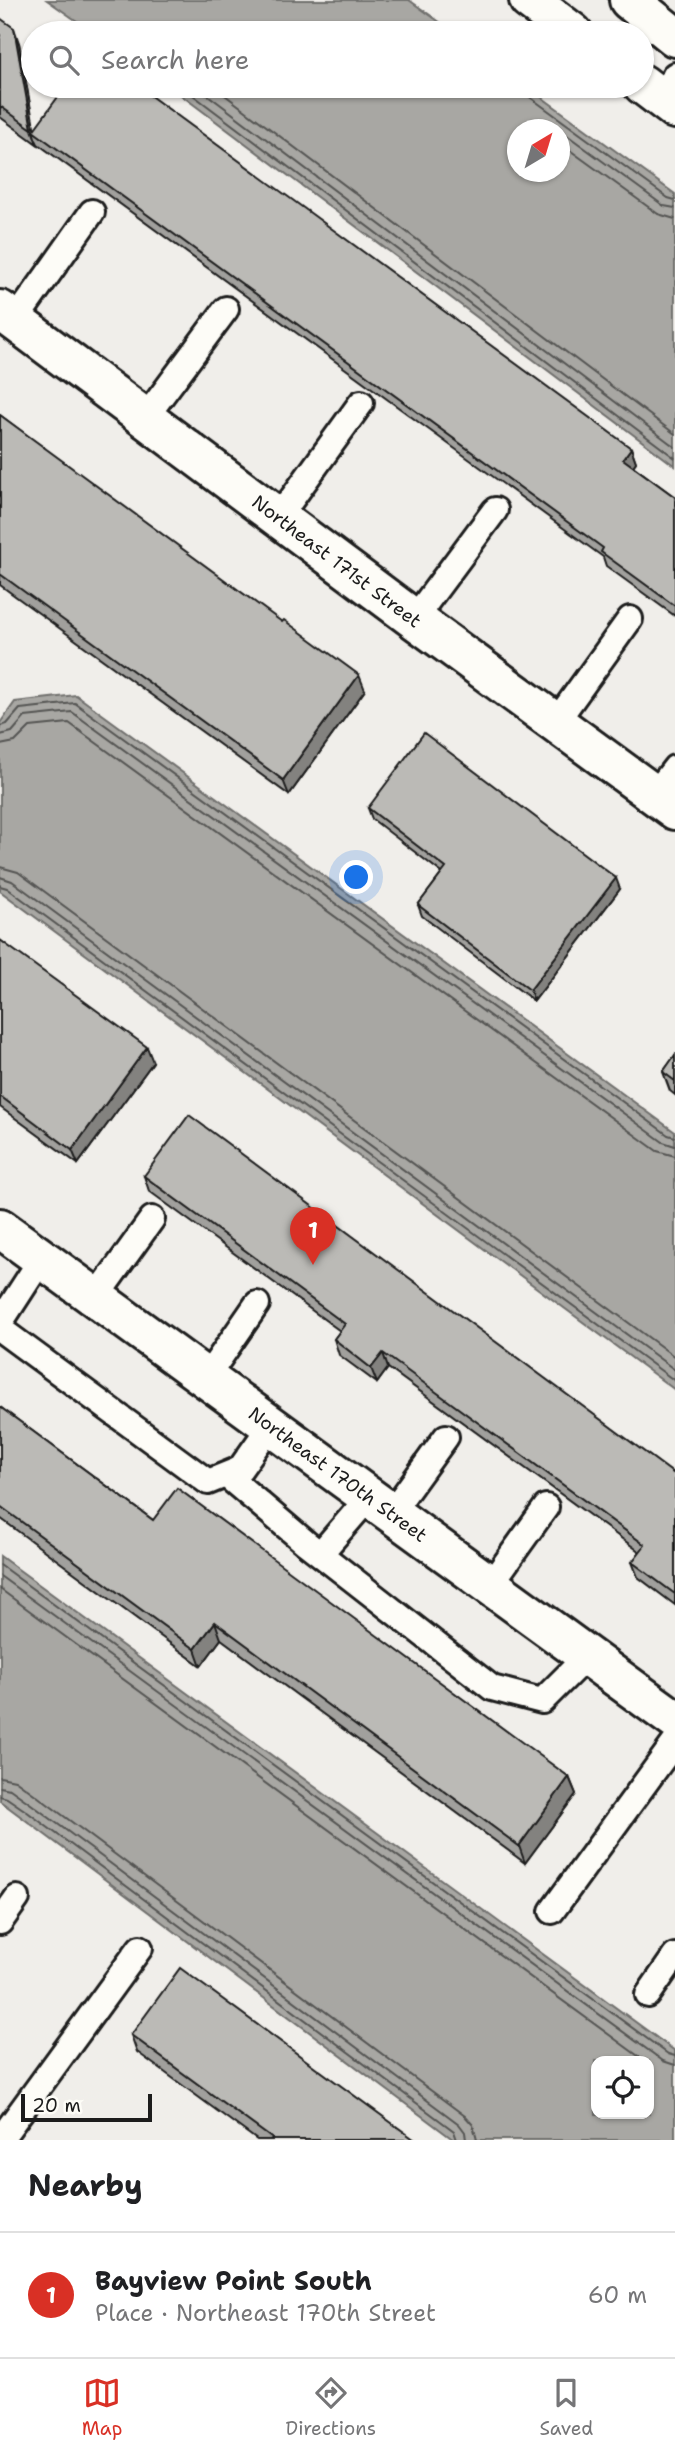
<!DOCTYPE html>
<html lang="en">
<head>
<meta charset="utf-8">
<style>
  :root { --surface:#fff; --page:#f2f2f2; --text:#202124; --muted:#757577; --line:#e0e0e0; --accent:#d93025 }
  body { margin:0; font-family:"Shantell Sans",sans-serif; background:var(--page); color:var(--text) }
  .controls { position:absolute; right:21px; bottom:21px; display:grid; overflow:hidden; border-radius:14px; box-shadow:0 2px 5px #0004 }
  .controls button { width:63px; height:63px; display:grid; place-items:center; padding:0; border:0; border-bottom:2px solid var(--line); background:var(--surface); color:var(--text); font:35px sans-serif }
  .compass { position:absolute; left:507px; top:119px; width:63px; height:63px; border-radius:50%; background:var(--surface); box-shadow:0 2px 5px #0004; rotate:38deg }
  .scale { position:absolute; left:21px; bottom:18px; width:131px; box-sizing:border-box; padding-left:7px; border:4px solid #1c1c1c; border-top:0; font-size:19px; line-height:24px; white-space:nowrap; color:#1c1c1c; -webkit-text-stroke:5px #fdfcf7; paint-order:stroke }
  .you { position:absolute; left:357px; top:878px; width:24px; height:24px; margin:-18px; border:5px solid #fff; border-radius:50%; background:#1a73e8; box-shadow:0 0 0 10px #1a73e833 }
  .badge { display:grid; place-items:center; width:46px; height:46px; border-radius:50%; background:var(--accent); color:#fff; font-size:23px; font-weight:700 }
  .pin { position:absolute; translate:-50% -58px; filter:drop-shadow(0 2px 4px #0008) }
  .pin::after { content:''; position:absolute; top:37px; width:24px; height:21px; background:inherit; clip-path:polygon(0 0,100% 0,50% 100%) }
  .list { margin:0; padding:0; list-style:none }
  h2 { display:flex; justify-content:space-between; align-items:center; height:91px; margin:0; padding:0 28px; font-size:30px }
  h2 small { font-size:23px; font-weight:400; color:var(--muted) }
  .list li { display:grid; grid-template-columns:46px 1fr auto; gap:21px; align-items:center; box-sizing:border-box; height:126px; padding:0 28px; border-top:2px solid var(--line) }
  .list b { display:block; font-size:26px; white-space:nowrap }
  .list p { margin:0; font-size:23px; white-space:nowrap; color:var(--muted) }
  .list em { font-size:23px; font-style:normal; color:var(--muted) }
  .icon { flex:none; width:38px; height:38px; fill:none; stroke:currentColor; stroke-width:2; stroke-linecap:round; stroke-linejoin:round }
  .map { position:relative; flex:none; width:675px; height:2140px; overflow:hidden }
  .search { position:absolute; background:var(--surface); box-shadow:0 2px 5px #0004; left:21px; right:21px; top:21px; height:77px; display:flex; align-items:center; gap:18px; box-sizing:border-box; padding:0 24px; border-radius:38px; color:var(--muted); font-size:26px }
  .sheet { height:217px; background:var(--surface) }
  nav { display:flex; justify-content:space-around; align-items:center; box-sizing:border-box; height:98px; border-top:2px solid var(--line); background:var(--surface); font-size:19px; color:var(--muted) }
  nav a { display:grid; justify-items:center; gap:4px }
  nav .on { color:var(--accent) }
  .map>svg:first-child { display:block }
  .water { fill:#a8a7a3; stroke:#706f6d; stroke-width:2; fill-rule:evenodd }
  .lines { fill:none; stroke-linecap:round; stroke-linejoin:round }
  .shore { stroke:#545452; stroke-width:2 }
  .lane-casing { stroke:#1c1c1c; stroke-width:30 }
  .street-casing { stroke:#1c1c1c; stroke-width:44 }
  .lane { stroke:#fdfcf7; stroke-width:24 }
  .street { stroke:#fdfcf7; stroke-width:38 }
  .wall { fill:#a1a09d; stroke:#1c1c1c; stroke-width:2 }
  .shaded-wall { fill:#83827f; stroke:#1c1c1c; stroke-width:2 }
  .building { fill:#bbbab6; stroke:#1c1c1c; stroke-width:2 }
  .labels { text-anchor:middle; stroke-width:5; stroke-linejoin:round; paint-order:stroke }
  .street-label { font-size:19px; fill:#1c1c1c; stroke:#fdfcf7 }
</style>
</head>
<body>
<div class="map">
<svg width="675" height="2140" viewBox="0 0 675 2140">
  <rect width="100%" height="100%" fill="#f0eeea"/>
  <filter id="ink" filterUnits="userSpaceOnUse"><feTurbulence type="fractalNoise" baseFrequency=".0143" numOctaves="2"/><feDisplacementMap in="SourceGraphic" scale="14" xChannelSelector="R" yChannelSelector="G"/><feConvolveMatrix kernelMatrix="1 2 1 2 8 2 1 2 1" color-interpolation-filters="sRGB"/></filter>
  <g filter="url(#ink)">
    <path class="water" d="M 47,0 L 409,0 L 455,33 L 94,33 Z
      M 169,86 L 526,86 L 675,194 L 675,466 ZM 518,130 L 560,130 L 560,172 L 518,172 Z
      M 76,695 L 675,1132 L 675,1390 L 0,891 L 0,723 L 15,702 Z
      M 0,1556 L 675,2051 L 675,2140 L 454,2140 L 0,1801 ZM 649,2061 L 649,2114 L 596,2114 L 596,2061 Z"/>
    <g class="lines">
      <path class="shore" d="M 181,86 L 675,458
        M 196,86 L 675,447
        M 213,86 L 675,434
        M 523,86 L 527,95 L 668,198 L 675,200
        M 560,130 L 664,206 L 675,208
        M 560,143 L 658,214 L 675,219
        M 0,726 L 7,724 L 20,709 L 75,703 L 668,1135 L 675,1137
        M 0,735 L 12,732 L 25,717 L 72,712 L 663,1142 L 675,1146
        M 0,745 L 15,742 L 30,727 L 69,723 L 657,1151 L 675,1156
        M 0,867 L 18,872 L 675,1357
        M 0,877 L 12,881 L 675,1370
        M 0,886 L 7,888 L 675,1381
        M 0,1565 L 668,2054 L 675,2056
        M 0,1576 L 663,2061 L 675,2065
        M 0,1589 L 645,2061
        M 0,1777 L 15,1780 L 37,1796 L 465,2116 L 473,2125 L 477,2140
        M 0,1787 L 10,1789 L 31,1804 L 459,2124 L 465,2132 L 466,2140
        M 0,1796 L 7,1798 L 26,1811 L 454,2131 L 457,2140"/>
      <g class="lane-casing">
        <path id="lane" d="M 663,100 L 675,75
          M 15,321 L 92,212
          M 145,418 L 226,309
          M 278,518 L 361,403
          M 414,619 L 495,510
          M 556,722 L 630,619
          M 654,795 L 675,768
          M 96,1297 L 152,1219
          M 0,1323 L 42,1258
          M 0,1329 L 208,1482 L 240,1469 L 271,1425
          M 206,1378 L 257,1304
          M 226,1475 L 306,1543 L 492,1688 L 542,1701 L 587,1656
          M 391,1513 L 446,1437
          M 320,1554 L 369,1497
          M 490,1585 L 546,1507
          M 552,1911 L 675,1742
          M 0,1922 L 17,1898
          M 648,1995 L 675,1956
          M 0,2140 L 140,1948"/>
      </g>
      <g class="street-casing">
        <path id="street" d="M 529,0 L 573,33
          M 629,0 L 675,37
          M 642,84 L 675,109
          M 0,310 L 414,619 L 675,810
          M 0,1228 L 675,1720"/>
      </g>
      <use href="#lane" class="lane"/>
      <use href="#street" class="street"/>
    </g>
    <path class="wall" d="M 0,18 L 19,43 L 34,129 L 631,448 L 636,462 L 633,466 L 675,497 L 675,616 L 606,566 L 603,557 L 38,144 L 36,140 L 37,144 L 0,117 Z
      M 0,415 L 365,690 L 289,795 L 0,585 Z
      M 368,808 L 620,889 L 534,1001 L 422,916 L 418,905 L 442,873 L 372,819 Z
      M 0,940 L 153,1062 L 78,1164 L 0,1107 Z
      M 675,1056 L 675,1095 L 670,1091 L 663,1072 Z
      M 144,1176 L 673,1473 L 675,1470 L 675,1605 L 638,1577 L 632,1562 L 640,1552 L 388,1368 L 377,1383 L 339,1355 L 334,1339 L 340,1331 L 149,1191 Z
      M 0,1407 L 153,1520 L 569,1777 L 576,1794 L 525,1863 L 221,1639 L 201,1666 L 0,1518 Z
      M 131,2035 L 415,2140 L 257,2140 L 137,2052 Z"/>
    <path class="shaded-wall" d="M 14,28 L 19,43 L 35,132 L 33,131 L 37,144 L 32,129 Z
      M 631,448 L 636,462 L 628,473 L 623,459 Z
      M 359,675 L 365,690 L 289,795 L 283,780 Z
      M 616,878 L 620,889 L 534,1001 L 530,990 Z
      M 147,1047 L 153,1062 L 78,1164 L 72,1150 Z
      M 383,1353 L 388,1368 L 377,1383 L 371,1368 Z
      M 215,1622 L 221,1639 L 201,1666 L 195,1649 Z
      M 569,1777 L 576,1794 L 525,1863 L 519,1846 Z"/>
    <path class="building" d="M 0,18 L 14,28 L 32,129 L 0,106 Z
      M 66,86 L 137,86 L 631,448 L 623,459 L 675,497 L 675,606 L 601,552 L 603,548 L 33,131 Z
      M 0,415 L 282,622 L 284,620 L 359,675 L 283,780 L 0,574 Z
      M 424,733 L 616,878 L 530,990 L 418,905 L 446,868 L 368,808 Z
      M 0,940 L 147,1047 L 72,1150 L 0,1096 Z
      M 675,1055 L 675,1081 L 663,1072 Z
      M 189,1115 L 673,1473 L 675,1470 L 675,1594 L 632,1562 L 645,1545 L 383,1353 L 371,1368 L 334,1339 L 345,1324 L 144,1176 Z
      M 0,1407 L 153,1520 L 177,1488 L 569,1777 L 519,1846 L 215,1622 L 195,1649 L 0,1506 Z
      M 180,1968 L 415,2140 L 274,2140 L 131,2035 Z"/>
  </g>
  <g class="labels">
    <g class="street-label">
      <text transform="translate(337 561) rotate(37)" y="7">Northeast 171st Street</text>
      <text transform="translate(338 1474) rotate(36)" y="7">Northeast 170th Street</text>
    </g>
  </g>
</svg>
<div class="controls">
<button><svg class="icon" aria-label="locate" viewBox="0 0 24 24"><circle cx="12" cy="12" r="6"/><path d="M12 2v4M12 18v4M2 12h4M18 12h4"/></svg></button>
</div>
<svg class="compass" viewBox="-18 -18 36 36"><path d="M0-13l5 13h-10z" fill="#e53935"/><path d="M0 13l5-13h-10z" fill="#757577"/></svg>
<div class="scale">20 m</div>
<div class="you"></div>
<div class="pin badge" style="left:313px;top:1265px">1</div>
<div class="search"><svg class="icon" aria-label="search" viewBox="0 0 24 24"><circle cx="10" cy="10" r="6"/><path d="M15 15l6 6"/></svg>Search here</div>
</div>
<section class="sheet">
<h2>Nearby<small></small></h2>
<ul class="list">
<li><span class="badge">1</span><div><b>Bayview Point South</b><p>Place · Northeast 170th Street</p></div><em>60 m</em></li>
</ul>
</section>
<nav>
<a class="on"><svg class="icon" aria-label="map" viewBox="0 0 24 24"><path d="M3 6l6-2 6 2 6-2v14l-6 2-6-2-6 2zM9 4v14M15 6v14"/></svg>Map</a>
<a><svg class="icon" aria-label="directions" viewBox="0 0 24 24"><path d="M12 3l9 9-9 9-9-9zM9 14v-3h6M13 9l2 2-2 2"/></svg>Directions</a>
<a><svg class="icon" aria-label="saved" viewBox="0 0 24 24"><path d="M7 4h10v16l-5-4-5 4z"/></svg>Saved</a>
</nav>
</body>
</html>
